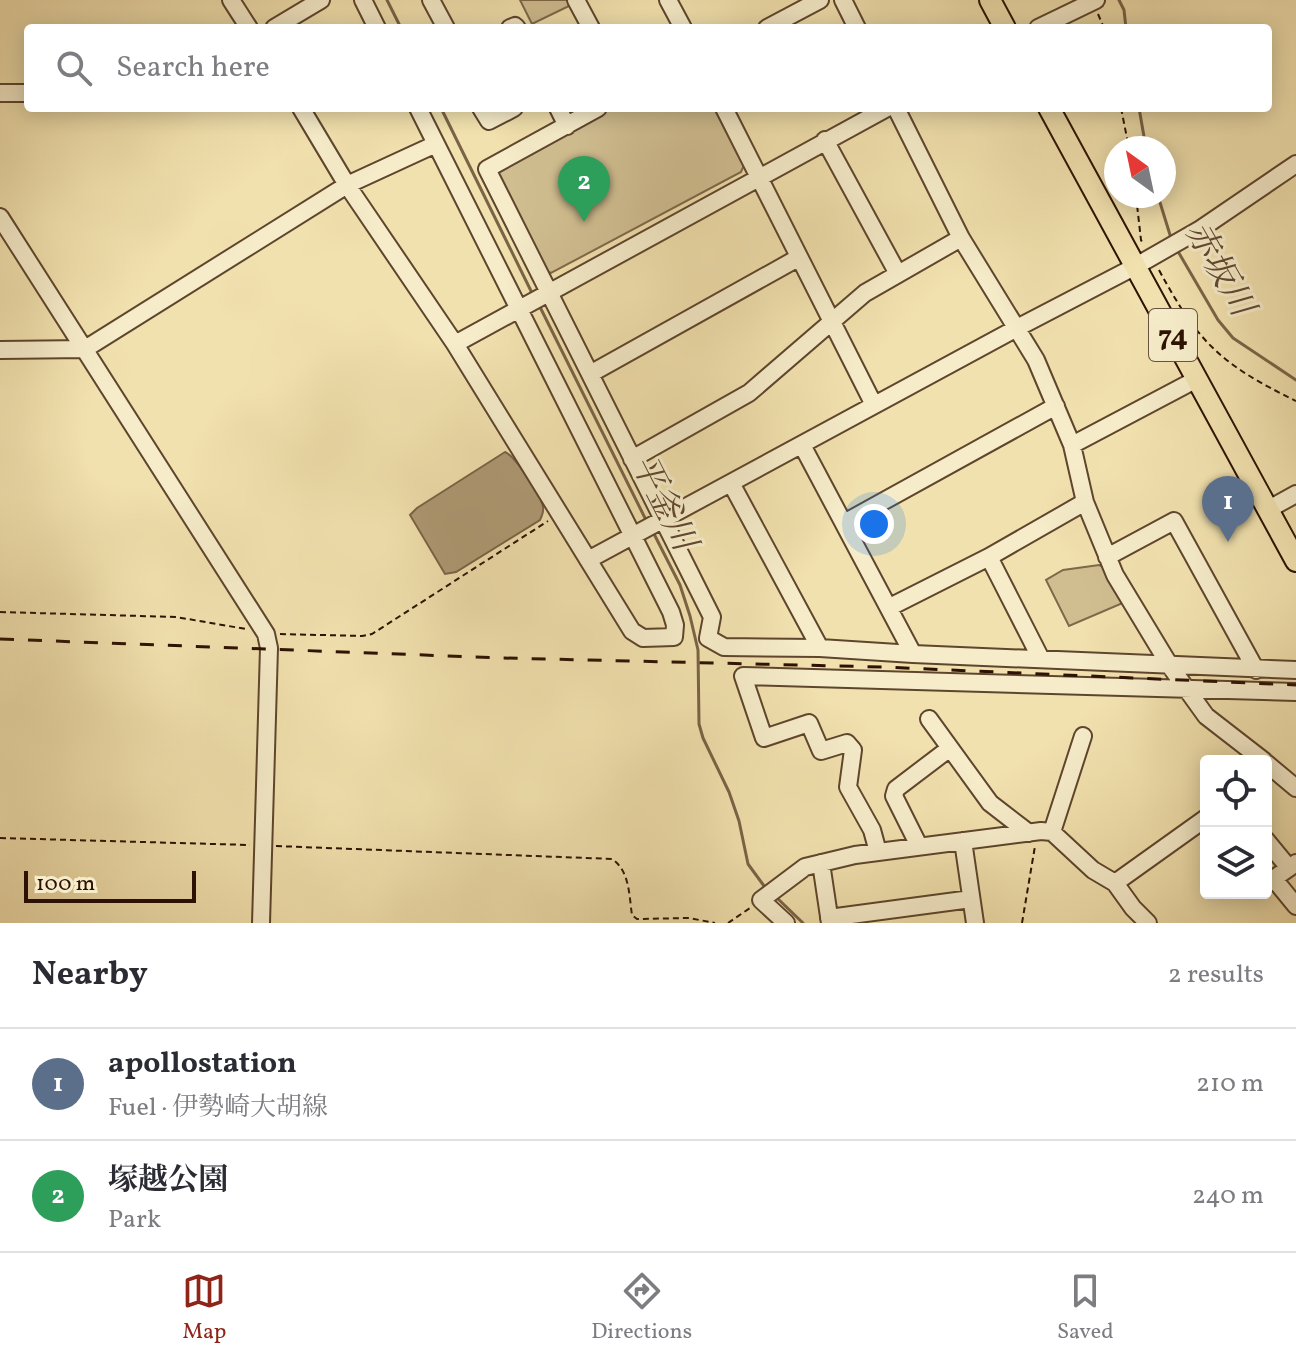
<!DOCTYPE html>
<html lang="en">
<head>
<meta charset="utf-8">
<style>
  :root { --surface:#fff; --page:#f7f7f7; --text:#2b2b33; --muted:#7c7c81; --line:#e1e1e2; --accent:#8f2418 }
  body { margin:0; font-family:Vollkorn,"Noto Serif JP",serif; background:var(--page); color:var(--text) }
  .controls { position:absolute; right:24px; bottom:24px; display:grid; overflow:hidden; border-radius:8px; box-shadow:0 4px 20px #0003 }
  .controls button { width:72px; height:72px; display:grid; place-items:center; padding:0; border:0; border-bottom:2px solid var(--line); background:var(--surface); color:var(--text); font:40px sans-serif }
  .compass { position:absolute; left:1104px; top:136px; width:72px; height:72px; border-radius:50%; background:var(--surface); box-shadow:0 4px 20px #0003; rotate:327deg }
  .scale { position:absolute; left:24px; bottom:20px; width:172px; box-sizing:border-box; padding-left:8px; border:4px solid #2d1102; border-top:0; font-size:22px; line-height:28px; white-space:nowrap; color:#2d1102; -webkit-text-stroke:6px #f6ecca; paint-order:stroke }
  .you { position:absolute; left:874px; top:524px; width:28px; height:28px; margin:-20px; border:6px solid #fff; border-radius:50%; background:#1a73e8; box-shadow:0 0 0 12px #1a73e833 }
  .badge { display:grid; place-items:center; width:52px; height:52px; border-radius:50%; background:var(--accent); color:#fff; font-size:26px; font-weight:700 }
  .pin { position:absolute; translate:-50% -66px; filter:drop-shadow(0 2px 4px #0008) }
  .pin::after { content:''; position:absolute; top:42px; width:28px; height:24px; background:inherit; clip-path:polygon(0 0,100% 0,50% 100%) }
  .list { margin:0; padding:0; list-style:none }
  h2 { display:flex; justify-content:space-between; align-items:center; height:104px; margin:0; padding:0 32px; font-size:34px }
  h2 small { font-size:26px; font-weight:400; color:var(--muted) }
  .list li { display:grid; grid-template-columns:52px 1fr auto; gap:24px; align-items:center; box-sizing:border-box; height:112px; padding:0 32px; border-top:2px solid var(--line) }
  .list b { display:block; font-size:30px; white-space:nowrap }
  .list p { margin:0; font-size:26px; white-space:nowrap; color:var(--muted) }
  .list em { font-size:26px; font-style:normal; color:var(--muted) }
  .icon { flex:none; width:44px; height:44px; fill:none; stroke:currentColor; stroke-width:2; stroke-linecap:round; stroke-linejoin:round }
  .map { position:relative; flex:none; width:1296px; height:923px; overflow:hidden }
  .search { position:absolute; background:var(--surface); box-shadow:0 4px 20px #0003; left:24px; right:24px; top:24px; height:88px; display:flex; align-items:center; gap:20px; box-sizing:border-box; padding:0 28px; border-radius:8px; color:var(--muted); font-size:30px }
  .sheet { height:328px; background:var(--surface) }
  nav { display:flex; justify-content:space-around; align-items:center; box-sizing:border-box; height:112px; border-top:2px solid var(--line); background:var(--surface); font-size:22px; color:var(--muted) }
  nav a { display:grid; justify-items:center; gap:4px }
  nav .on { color:var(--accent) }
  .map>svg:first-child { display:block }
  .green { fill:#d0be91; stroke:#7e684a; stroke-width:2 }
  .water { fill:#ae9a74; stroke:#7a6346; stroke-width:2 }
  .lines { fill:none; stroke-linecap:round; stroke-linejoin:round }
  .stream { stroke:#7a6346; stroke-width:3 }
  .minor-casing { stroke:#5e452d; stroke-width:20 }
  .major-casing { stroke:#2d1102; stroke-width:24 }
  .path { stroke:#2d1102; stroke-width:2; stroke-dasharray:6 4; stroke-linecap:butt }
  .minor { stroke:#f6ecca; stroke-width:16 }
  .major { stroke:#f1e1ae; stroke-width:20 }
  .rail { stroke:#2d1102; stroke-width:3; stroke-dasharray:14 14; stroke-linecap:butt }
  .labels { text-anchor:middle; stroke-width:6; stroke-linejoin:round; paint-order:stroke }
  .shield { fill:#f6ecca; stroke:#69533e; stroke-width:2 }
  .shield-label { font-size:30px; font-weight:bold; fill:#2d1102 }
  .water-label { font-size:34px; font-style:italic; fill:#614830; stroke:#f6ecca }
</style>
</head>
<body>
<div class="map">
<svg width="1296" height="923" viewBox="0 0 1296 923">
  <rect width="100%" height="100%" fill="#f1e1ae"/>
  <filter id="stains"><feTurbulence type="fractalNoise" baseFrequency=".0025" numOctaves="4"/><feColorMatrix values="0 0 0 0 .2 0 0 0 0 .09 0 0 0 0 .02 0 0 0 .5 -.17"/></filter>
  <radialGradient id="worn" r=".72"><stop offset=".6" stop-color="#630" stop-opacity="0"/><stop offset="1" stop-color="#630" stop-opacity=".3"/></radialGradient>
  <path class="green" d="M 520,0 L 568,0 L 571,5 L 532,24 Z
    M 611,108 L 717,108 L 745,163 L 741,172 L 551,273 L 546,271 L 497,174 L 497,169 Z
    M 1099,565 L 1104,567 L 1125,602 L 1069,626 L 1046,580 L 1063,570 Z"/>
  <path class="water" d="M 505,452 C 515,456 541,495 543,507 C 544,513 542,515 540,520 L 456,572 L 445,574 L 410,515 L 417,508 Z"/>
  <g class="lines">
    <path class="stream" d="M 387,0 L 401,28
      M 1119,0 L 1124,10 L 1126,28
      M 441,108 L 533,295
      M 1139,108 L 1146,148
      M 1158,196 L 1171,238
      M 1176,248 L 1218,320 L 1233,338 L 1296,380
      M 539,305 L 646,520
      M 652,530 L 680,585 L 690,616 L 698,650 L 699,724 L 703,738 L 729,792 L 739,821 L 748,864 L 767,890
      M 776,897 L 803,923"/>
    <g class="minor-casing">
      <path id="minor" d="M 231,0 L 249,28
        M 363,0 L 377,28
        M 431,0 L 446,28
        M 576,0 L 591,28
        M 668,0 L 683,28
        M 843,0 L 857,28
        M 274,28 L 321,0
        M 510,28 L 515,26 L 517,28
        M 767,28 L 820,0
        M 1038,28 L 1096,0
        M 0,93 L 28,93
        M 301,108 L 347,185 L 455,344 L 632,631 L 643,638 L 674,637 L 675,625 L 671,612 L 418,108
        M 481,108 L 489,121 L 514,108
        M 558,108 L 567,126
        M 598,108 L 487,169 L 712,617 L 708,638 L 724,647 L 820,648 L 913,654 L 1296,670
        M 724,108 L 874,405
        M 896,108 L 961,238 L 1036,360 L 1072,445 L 1085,502 L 1115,575 L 1170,666 L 1206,716 L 1264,761
        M 825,140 L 898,274
        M 0,217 L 266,634 L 269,648 L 261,923
        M 455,344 L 887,108
        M 0,350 L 85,349 L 347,185 L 436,144
        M 590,374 L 798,258
        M 802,445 L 913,654
        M 1072,445 L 1197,379
        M 632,459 L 749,393 L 865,293 L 961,238
        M 731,483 L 820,648
        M 1269,509 L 1296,494
        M 844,523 L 1056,406
        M 989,557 L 1041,659
        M 1107,557 L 1174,521 L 1256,670
        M 588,560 L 1017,328 L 1136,266 L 1199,230 L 1296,164
        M 890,607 L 989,557 L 1085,502
        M 929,719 L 990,803 L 1029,833
        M 1266,763 L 1296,788
        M 1052,832 L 1083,736
        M 1266,840 L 1289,868
        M 963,841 L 975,923
        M 919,846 L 894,796 L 896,789 L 950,748
        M 878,852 L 872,830 L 848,787 L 853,750 L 847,743 L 821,751 L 809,723 L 764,738 L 743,676 L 1296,692
        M 821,863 L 830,923
        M 1274,879 L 1296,906
        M 1115,883 L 1206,818
        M 1266,884 L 1296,863
        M 829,918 L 971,899
        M 786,923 L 761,900 L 805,867 L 855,855 L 1041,831 L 1052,832 L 1093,870 L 1115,883 L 1133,908 L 1148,923"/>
    </g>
    <g class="major-casing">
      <path id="major" d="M 990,0 L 1005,28
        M 1049,108 L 1296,561"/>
    </g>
    <path class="path" d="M 1098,14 L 1104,28
      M 1121,108 L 1129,148
      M 1136,196 L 1141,240 L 1143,244
      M 1159,270 C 1199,344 1221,364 1296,401
      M 0,612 L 176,617 L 246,629
      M 280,634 L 362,636 L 372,634 L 548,521
      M 0,838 L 250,845
      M 276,846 L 612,859 C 630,871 629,896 632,915 L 637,919 L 689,918 L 715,923
      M 728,923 L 750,908
      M 1022,923 L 1035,846"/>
    <use href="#minor" class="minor"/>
    <use href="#major" class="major"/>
    <path class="rail" d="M 0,639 L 503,658 L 882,667 L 1296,685"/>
  </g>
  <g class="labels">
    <rect class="shield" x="1149" y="309" width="48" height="52" rx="6"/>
    <g class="shield-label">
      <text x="1173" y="345">74</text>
    </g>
    <g class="water-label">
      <text transform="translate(1221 268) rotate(60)" y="12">赤坂川</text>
      <text transform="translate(665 502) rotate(63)" y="12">平釜川</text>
    </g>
  </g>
  <rect width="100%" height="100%" filter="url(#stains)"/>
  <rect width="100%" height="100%" fill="url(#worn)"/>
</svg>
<div class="controls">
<button><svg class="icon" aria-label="locate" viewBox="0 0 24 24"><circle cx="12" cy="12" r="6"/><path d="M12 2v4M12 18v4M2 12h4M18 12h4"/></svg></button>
<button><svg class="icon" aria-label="layers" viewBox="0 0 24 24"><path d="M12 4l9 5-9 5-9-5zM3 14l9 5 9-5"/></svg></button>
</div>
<svg class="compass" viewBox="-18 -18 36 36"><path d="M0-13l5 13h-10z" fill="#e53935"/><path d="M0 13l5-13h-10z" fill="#7c7c81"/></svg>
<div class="scale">100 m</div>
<div class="you"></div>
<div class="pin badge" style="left:1228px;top:542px;background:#5c6f8a">1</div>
<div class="pin badge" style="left:584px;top:222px;background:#2e9e5b">2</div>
<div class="search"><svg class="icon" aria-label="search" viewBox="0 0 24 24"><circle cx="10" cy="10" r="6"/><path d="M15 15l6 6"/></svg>Search here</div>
</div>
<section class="sheet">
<h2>Nearby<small>2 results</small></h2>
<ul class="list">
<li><span class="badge" style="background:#5c6f8a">1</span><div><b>apollostation</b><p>Fuel · 伊勢崎大胡線</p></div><em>210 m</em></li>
<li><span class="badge" style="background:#2e9e5b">2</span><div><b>塚越公園</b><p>Park</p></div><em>240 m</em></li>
</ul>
</section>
<nav>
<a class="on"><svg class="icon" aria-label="map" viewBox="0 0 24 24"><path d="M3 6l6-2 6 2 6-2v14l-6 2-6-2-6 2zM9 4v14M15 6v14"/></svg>Map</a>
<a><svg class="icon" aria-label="directions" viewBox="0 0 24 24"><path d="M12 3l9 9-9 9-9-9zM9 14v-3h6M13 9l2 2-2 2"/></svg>Directions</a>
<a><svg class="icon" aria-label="saved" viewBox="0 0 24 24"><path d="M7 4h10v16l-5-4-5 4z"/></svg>Saved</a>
</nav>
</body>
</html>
